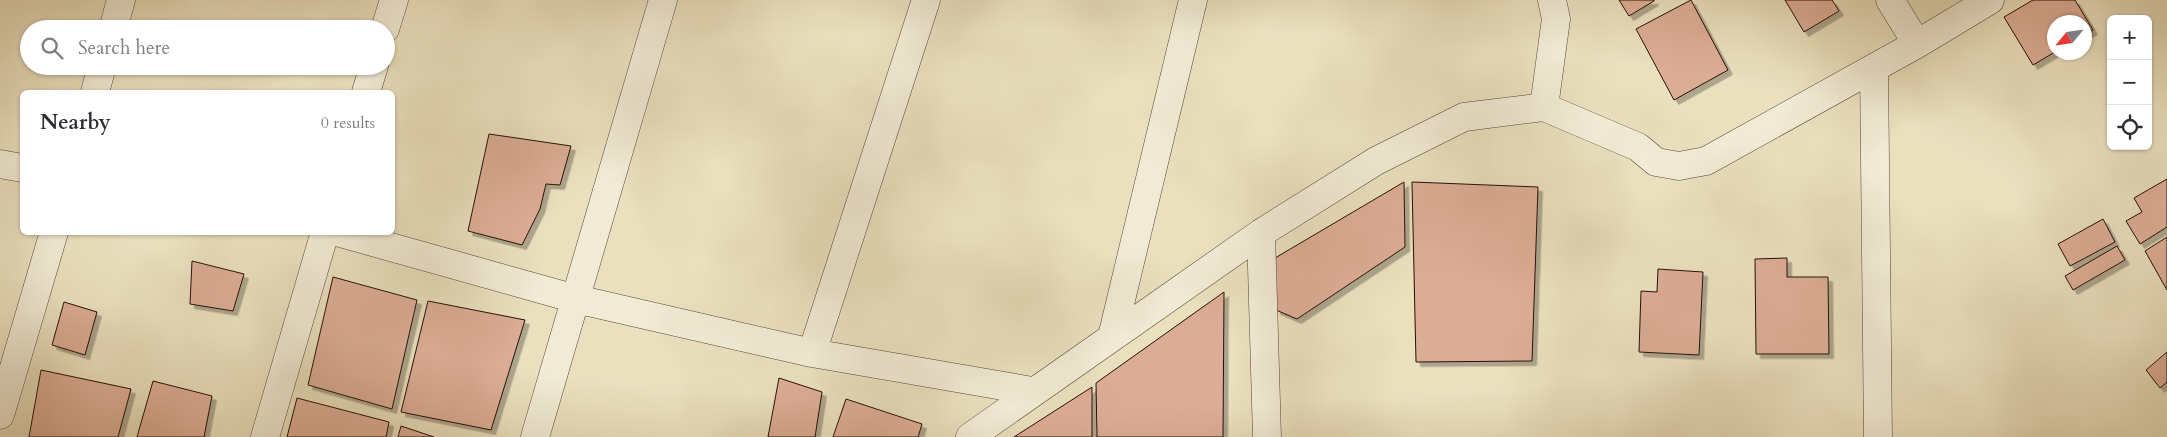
<!DOCTYPE html>
<html lang="en">
<head>
<meta charset="utf-8">
<style>
  :root { --surface:#fff; --page:#f2f2f3; --text:#2b2b33; --muted:#7c7c81; --line:#e1e1e2 }
  body { margin:0; font-family:Cardo,serif; background:var(--page); color:var(--text) }
  .controls { position:absolute; right:15px; top:15px; display:grid; overflow:hidden; border-radius:8px; box-shadow:0 1px 4px #0004 }
  .controls button { width:45px; height:45px; display:grid; place-items:center; padding:0; border:0; border-bottom:1px solid var(--line); background:var(--surface); color:var(--text); font:25px sans-serif }
  .compass { position:absolute; left:2047px; top:15px; width:45px; height:45px; border-radius:50%; background:var(--surface); box-shadow:0 1px 4px #0004; rotate:241deg }
  .list { margin:0; padding:0; list-style:none }
  h2 { display:flex; justify-content:space-between; align-items:center; height:65px; margin:0; padding:0 20px; font-size:21px }
  h2 small { font-size:16px; font-weight:400; color:var(--muted) }
  .icon { flex:none; width:28px; height:28px; fill:none; stroke:currentColor; stroke-width:2; stroke-linecap:round; stroke-linejoin:round }
  .map { position:relative; flex:none; width:2167px; height:437px; overflow:hidden }
  .search { position:absolute; background:var(--surface); box-shadow:0 1px 4px #0004; left:20px; top:20px; width:375px; height:55px; display:flex; align-items:center; gap:12px; box-sizing:border-box; padding:0 18px; border-radius:28px; color:var(--muted); font-size:19px }
  .panel { position:absolute; background:var(--surface); box-shadow:0 1px 4px #0004; left:20px; top:90px; width:375px; height:145px; border-radius:8px }
  .map>svg:first-child { display:block }
  .building { fill:#dcad95; stroke:#251008; filter:url(#shadow) }
  .lines { fill:none; stroke-linecap:round; stroke-linejoin:round }
  .minor-casing { stroke:#564436; stroke-width:29 }
  .minor { stroke:#f1ebd5; stroke-width:28 }
</style>
</head>
<body>
<div class="map">
<svg width="2167" height="437" viewBox="0 0 2167 437">
  <defs>
    <filter id="shadow"><feDropShadow dx="4.5" dy="4.5" stdDeviation="0" flood-color="#0004"/></filter>
  </defs>
  <rect width="100%" height="100%" fill="#eae0be"/>
  <filter id="stains"><feTurbulence type="fractalNoise" baseFrequency=".004" numOctaves="4"/><feColorMatrix values="0 0 0 0 .2 0 0 0 0 .09 0 0 0 0 .02 0 0 0 .5 -.17"/></filter>
  <radialGradient id="worn" r=".72"><stop offset=".6" stop-color="#630" stop-opacity="0"/><stop offset="1" stop-color="#630" stop-opacity=".3"/></radialGradient>
  <path class="building" d="M 1619,0 L 1654,0 L 1654,1 L 1629,16 Z
    M 1691,0 L 1728,70 L 1674,100 L 1636,29 Z
    M 1785,0 L 1832,0 L 1839,11 L 1804,32 Z
    M 2033,0 L 2075,0 L 2093,30 L 2084,35 L 2084,22 L 2054,22 L 2055,52 L 2033,65 L 2004,17 Z
    M 489,134 L 571,146 L 560,185 L 546,184 L 540,209 L 522,245 L 468,231 Z
    M 2167,179 L 2167,227 L 2140,244 L 2126,221 L 2142,212 L 2134,198 Z
    M 1404,182 L 1405,247 L 1297,319 L 1276,310 L 1275,258 Z
    M 1412,182 L 1538,187 L 1532,361 L 1416,362 Z
    M 2103,219 L 2115,242 L 2070,266 L 2058,244 Z
    M 2167,237 L 2167,290 L 2145,251 Z
    M 2117,246 L 2125,260 L 2073,290 L 2065,276 Z
    M 1787,258 L 1787,277 L 1828,277 L 1829,354 L 1756,354 L 1755,259 Z
    M 192,261 L 244,274 L 233,311 L 190,304 Z
    M 1658,269 L 1703,272 L 1699,355 L 1639,352 L 1641,291 L 1657,292 Z
    M 333,277 L 417,300 L 392,409 L 308,385 Z
    M 1224,292 L 1223,437 L 1097,437 L 1096,383 Z
    M 428,301 L 525,320 L 491,430 L 401,412 Z
    M 64,302 L 97,312 L 85,355 L 52,345 Z
    M 2167,352 L 2167,382 L 2160,388 L 2146,370 Z
    M 41,370 L 131,389 L 118,437 L 29,437 Z
    M 779,378 L 822,392 L 815,437 L 768,437 Z
    M 153,381 L 212,396 L 204,437 L 137,437 Z
    M 1092,387 L 1092,437 L 1014,437 Z
    M 297,398 L 389,422 L 386,437 L 287,437 Z
    M 846,399 L 922,424 L 918,437 L 833,437 Z
    M 401,426 L 434,437 L 398,437 Z"/>
  <g class="lines">
    <g class="minor-casing">
      <path id="minor" d="M 1890,0 L 1917,44
        M 113,29 L 121,0
        M 385,29 L 394,0
        M 1874,68 L 1878,437
        M 95,92 L 102,66
        M 366,92 L 374,66
        M 1544,107 L 1556,19 L 1552,0
        M 0,164 L 22,168
        M 337,232 L 576,299 L 812,353 L 1032,391
        M 1261,233 L 1267,437
        M 1112,337 L 1193,0
        M 812,353 L 926,0
        M 0,415 L 54,232
        M 265,437 L 325,232
        M 535,437 L 663,0
        M 970,437 L 1261,233 L 1376,161 L 1464,117 L 1544,107 L 1638,147 L 1656,162 L 1679,166 L 1706,161 L 1917,44 L 1990,0"/>
    </g>
    <use href="#minor" class="minor"/>
  </g>
  <rect width="100%" height="100%" filter="url(#stains)"/>
  <rect width="100%" height="100%" fill="url(#worn)"/>
</svg>
<div class="controls">
<button>+</button>
<button>−</button>
<button><svg class="icon" aria-label="locate" viewBox="0 0 24 24"><circle cx="12" cy="12" r="6"/><path d="M12 2v4M12 18v4M2 12h4M18 12h4"/></svg></button>
</div>
<svg class="compass" viewBox="-18 -18 36 36"><path d="M0-13l5 13h-10z" fill="#e53935"/><path d="M0 13l5-13h-10z" fill="#7c7c81"/></svg>
<div class="search"><svg class="icon" aria-label="search" viewBox="0 0 24 24"><circle cx="10" cy="10" r="6"/><path d="M15 15l6 6"/></svg>Search here</div>
<section class="panel">
<h2>Nearby<small>0 results</small></h2>
<ul class="list">
</ul>
</section>
</div>
</body>
</html>
